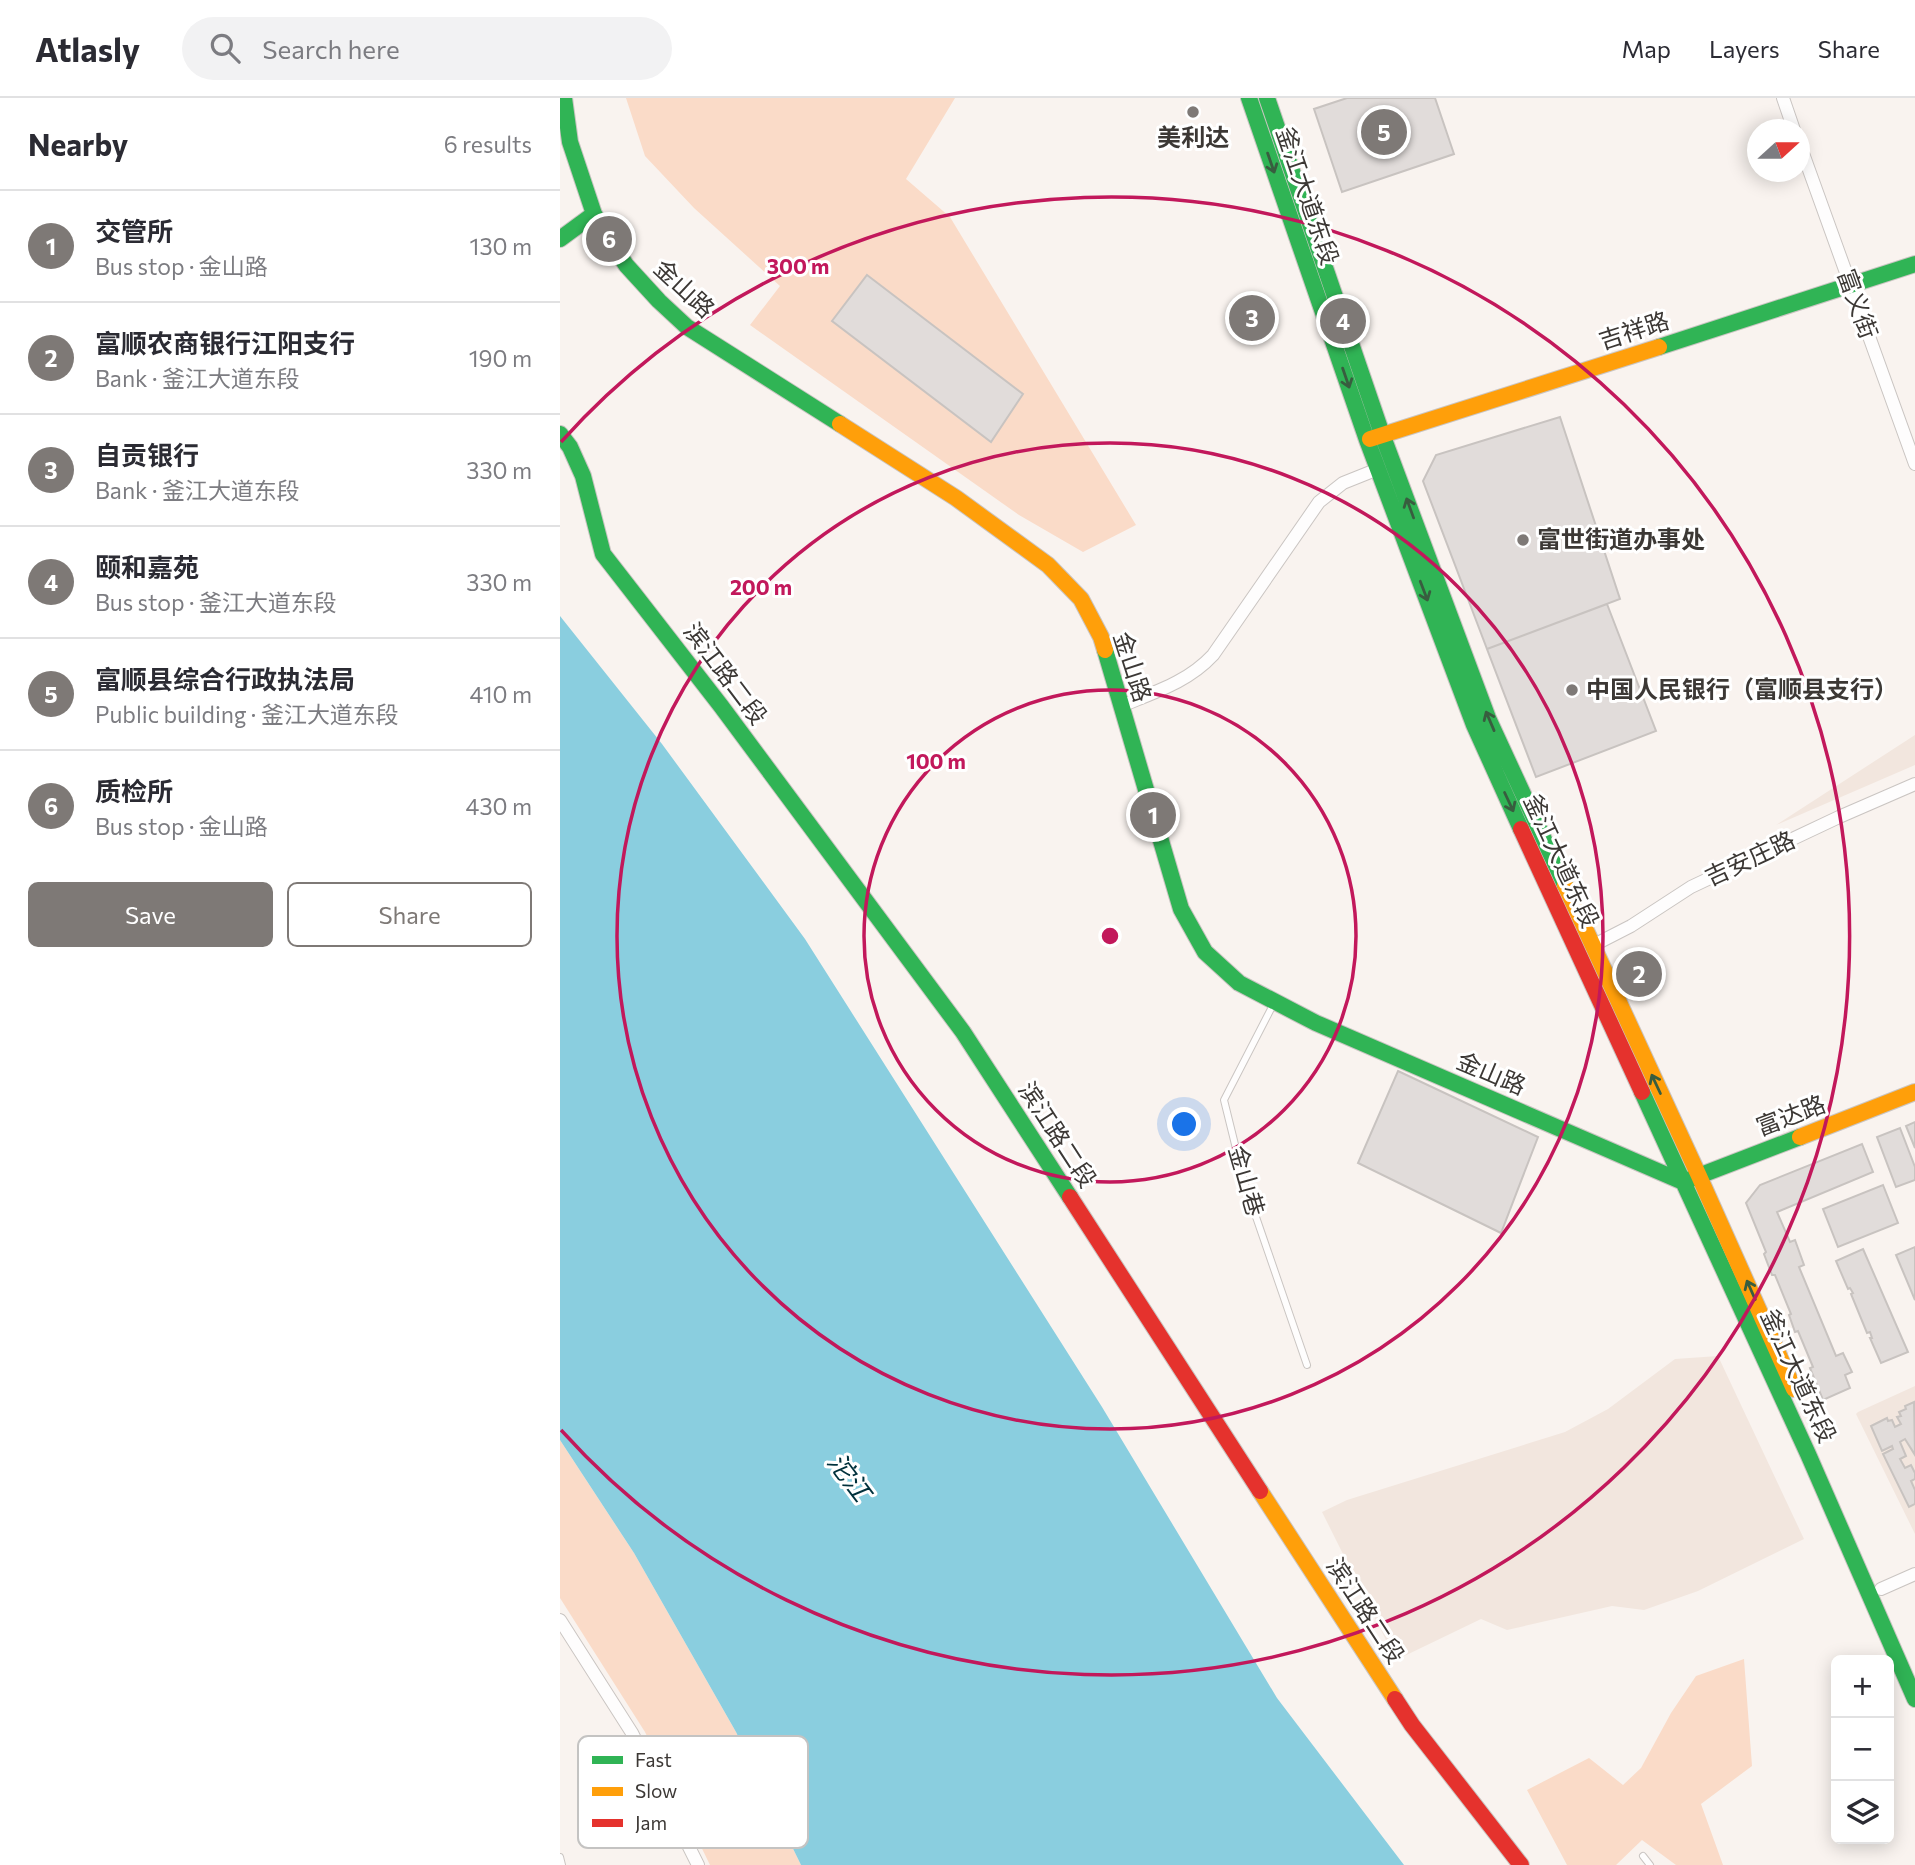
<!DOCTYPE html>
<html lang="en">
<head>
<meta charset="utf-8">
<style>
  :root { --surface:#fff; --page:#f2f2f3; --text:#2b2b33; --muted:#7c7c81; --line:#e1e1e2; --accent:#7e7976 }
  body { margin:0; font-family:Commissioner,"Noto Sans SC",sans-serif; background:var(--page); color:var(--text) }
  .controls { position:absolute; right:21px; bottom:21px; display:grid; overflow:hidden; border-radius:10px; box-shadow:0 4px 18px #0003 }
  .controls button { width:63px; height:63px; display:grid; place-items:center; padding:0; border:0; border-bottom:2px solid var(--line); background:var(--surface); color:var(--text); font:35px sans-serif }
  .compass { position:absolute; left:1187px; top:21px; width:63px; height:63px; border-radius:50%; background:var(--surface); box-shadow:0 4px 18px #0003; rotate:69deg }
  .you { position:absolute; left:625px; top:1027px; width:24px; height:24px; margin:-18px; border:5px solid #fff; border-radius:50%; background:#1a73e8; box-shadow:0 0 0 10px #1a73e833 }
  .badge { display:grid; place-items:center; width:46px; height:46px; border-radius:50%; background:var(--accent); color:#fff; font-size:23px; font-weight:700 }
  .pin { position:absolute; translate:-50% -50%; border:4px solid #fff; box-shadow:0 2px 7px #0006 }
  .list { margin:0; padding:0; list-style:none }
  h2 { display:flex; justify-content:space-between; align-items:center; height:91px; margin:0; padding:0 28px; font-size:30px }
  h2 small { font-size:23px; font-weight:400; color:var(--muted) }
  .list li { display:grid; grid-template-columns:46px 1fr auto; gap:21px; align-items:center; box-sizing:border-box; height:112px; padding:0 28px; border-top:2px solid var(--line) }
  .list b { display:block; font-size:26px; white-space:nowrap }
  .list p { margin:0; font-size:23px; white-space:nowrap; color:var(--muted) }
  .list em { font-size:23px; font-style:normal; color:var(--muted) }
  .actions { display:flex; gap:14px; padding:21px 28px }
  .actions a { flex:1; padding:16px 0; border:2px solid var(--accent); border-radius:10px; text-align:center; font-size:24px; color:var(--accent) }
  .actions .main { background:var(--accent); color:#fff }
  .icon { flex:none; width:38px; height:38px; fill:none; stroke:currentColor; stroke-width:2; stroke-linecap:round; stroke-linejoin:round }
  .map { position:relative; flex:none; width:1355px; height:1767px; overflow:hidden }
  header { display:flex; align-items:center; gap:42px; box-sizing:border-box; height:98px; padding:0 35px; background:var(--surface); border-bottom:2px solid var(--line) }
  header strong { font-size:33px }
  nav { display:flex; gap:38px; margin-inline-start:auto; font-size:24px }
  .search { width:490px; height:63px; background:var(--page); display:flex; align-items:center; gap:18px; box-sizing:border-box; padding:0 24px; border-radius:38px; color:var(--muted); font-size:26px }
  main { display:flex }
  aside { flex:1; background:var(--surface) }
  .map>svg:first-child { display:block }
  .built { fill:#f2e6de }
  .green { fill:#fadbc8 }
  .water { fill:#8acedf }
  .building { fill:#e1dcda; stroke:#c8c3c0; stroke-width:2 }
  .lines { fill:none; stroke-linecap:round; stroke-linejoin:round }
  .lane-casing { stroke:#cac5c2; stroke-width:8 }
  .street-casing { stroke:#cac5c2; stroke-width:14 }
  .fast-casing { stroke:#cac5c2; stroke-width:18 }
  .slow-casing { stroke:#cac5c2; stroke-width:18 }
  .jam-casing { stroke:#cac5c2; stroke-width:18 }
  .lane { stroke:#fefdfd; stroke-width:6 }
  .street { stroke:#fefdfd; stroke-width:12 }
  .fast { stroke:#30b455; stroke-width:16 }
  .slow { stroke:#ff9f0a; stroke-width:16 }
  .jam { stroke:#e5322d; stroke-width:16 }
  .oneway { stroke:#385d3f }
  .ring { fill:none; stroke:#c2185b; stroke-width:3.5 }
  .poi-dot { fill:#7e7976; stroke:#fff; stroke-width:2.5 }
  .labels { text-anchor:middle; stroke-width:6; stroke-linejoin:round; paint-order:stroke }
  .poi-label { font-size:24px; font-weight:bold; fill:#3c3835; stroke:#fff; text-anchor:start }
  .street-label { font-size:24px; fill:#3c3835; stroke:#fff }
  .water-label { font-size:26px; font-style:italic; fill:#00313c; stroke:#fff }
  .key { fill:#fff; stroke:#c4c3c2; stroke-width:2 }
  .key-label { font-size:19px; fill:#3c3835 }
  .centre { fill:#c2185b; stroke:#fff; stroke-width:3.5 }
  .ring-label { font-size:21px; text-anchor:middle; font-weight:bold; fill:#c2185b; stroke:#fff; stroke-width:6; stroke-linejoin:round; paint-order:stroke }
</style>
</head>
<body>
<header>
<strong>Atlasly</strong>
<div class="search"><svg class="icon" aria-label="search" viewBox="0 0 24 24"><circle cx="10" cy="10" r="6"/><path d="M15 15l6 6"/></svg>Search here</div>
<nav><a>Map</a><a>Layers</a><a>Share</a></nav>
</header>
<main>
<aside>
<h2>Nearby<small>6 results</small></h2>
<ul class="list">
<li><span class="badge">1</span><div><b>交管所</b><p>Bus stop · 金山路</p></div><em>130 m</em></li>
<li><span class="badge">2</span><div><b>富顺农商银行江阳支行</b><p>Bank · 釜江大道东段</p></div><em>190 m</em></li>
<li><span class="badge">3</span><div><b>自贡银行</b><p>Bank · 釜江大道东段</p></div><em>330 m</em></li>
<li><span class="badge">4</span><div><b>颐和嘉苑</b><p>Bus stop · 釜江大道东段</p></div><em>330 m</em></li>
<li><span class="badge">5</span><div><b>富顺县综合行政执法局</b><p>Public building · 釜江大道东段</p></div><em>410 m</em></li>
<li><span class="badge">6</span><div><b>质检所</b><p>Bus stop · 金山路</p></div><em>430 m</em></li>
</ul>
<div class="actions"><a class="main">Save</a><a>Share</a></div>
</aside>
<div class="map">
<svg width="1355" height="1767" viewBox="0 0 1355 1767">
  <rect width="100%" height="100%" fill="#f9f3ef"/>
  <path class="built" d="M 1355,637 L 1355,667 L 1216,727 Z
    M 1158,1258 L 1244,1441 L 1138,1493 L 1084,1512 L 1052,1508 L 947,1532 L 921,1521 L 836,1562 L 762,1414 L 787,1402 L 1005,1334 L 1048,1311 L 1115,1261 Z
    M 1355,1288 L 1355,1436 L 1296,1316 L 1298,1314 Z"/>
  <path class="green" d="M 66,0 L 395,0 L 346,81 L 390,119 L 576,427 L 523,454 L 459,417 L 190,227 L 220,188 L 134,110 L 85,58 Z
    M 0,1342 L 74,1455 L 176,1634 L 241,1767 L 150,1767 L 85,1634 L 0,1500 Z
    M 1184,1561 L 1192,1668 L 1141,1706 L 1163,1767 L 1116,1767 L 1082,1742 L 1056,1767 L 1007,1767 L 967,1692 L 1029,1660 L 1063,1687 L 1081,1670 L 1111,1615 L 1136,1578 Z"/>
  <path class="water" d="M 0,518 L 102,646 L 245,841 L 542,1309 L 717,1600 L 844,1767 L 241,1767 L 176,1634 L 74,1455 L 0,1342 Z"/>
  <path class="building" d="M 787,0 L 875,0 L 894,56 L 782,94 L 754,11 Z
    M 307,177 L 463,296 L 431,344 L 272,223 Z
    M 1000,319 L 1060,501 L 927,551 L 863,383 L 876,357 Z
    M 1047,506 L 1096,633 L 976,679 L 927,551 Z
    M 838,973 L 978,1039 L 941,1135 L 798,1065 Z
    M 1355,1024 L 1355,1050 L 1346,1028 Z
    M 1340,1030 L 1355,1069 L 1355,1082 L 1336,1089 L 1317,1039 Z
    M 1302,1046 L 1313,1074 L 1217,1114 L 1230,1144 L 1235,1142 L 1244,1167 L 1239,1169 L 1276,1258 L 1283,1255 L 1292,1274 L 1285,1277 L 1290,1290 L 1263,1302 L 1250,1270 L 1253,1269 L 1238,1233 L 1235,1234 L 1229,1217 L 1231,1216 L 1215,1177 L 1212,1177 L 1204,1156 L 1206,1154 L 1186,1105 L 1200,1087 Z
    M 1323,1087 L 1338,1125 L 1278,1149 L 1263,1111 Z
    M 1355,1149 L 1355,1202 L 1336,1157 Z
    M 1303,1151 L 1348,1254 L 1321,1265 L 1310,1240 L 1312,1240 L 1310,1234 L 1307,1235 L 1291,1196 L 1293,1195 L 1290,1190 L 1288,1191 L 1276,1163 Z
    M 1354,1304 L 1355,1357 L 1345,1341 L 1340,1344 L 1346,1358 L 1340,1361 L 1345,1370 L 1351,1367 L 1355,1375 L 1355,1381 L 1351,1383 L 1355,1392 L 1355,1406 L 1349,1409 L 1323,1356 L 1333,1351 L 1332,1348 L 1322,1353 L 1311,1328 L 1327,1320 L 1328,1323 L 1332,1322 L 1335,1329 L 1341,1326 L 1337,1319 L 1341,1318 L 1339,1314 L 1346,1311 L 1345,1308 Z"/>
  <g class="lines">
    <g class="lane-casing">
      <path id="lane" d="M 714,905 L 664,1002 L 685,1087 L 747,1267
        M 1083,1758 L 1090,1767
        M 0,1759 L 2,1767"/>
    </g>
    <g class="street-casing">
      <path id="street" d="M 1223,0 L 1234,32
        M 1240,47 L 1355,366
        M 561,608 C 595,594 628,584 653,557 L 759,404 L 783,385 L 818,371
        M 1032,848 L 1071,828 L 1131,789 L 1279,719 L 1355,686
        M 1321,1491 L 1355,1476
        M 0,1522 L 72,1635 L 138,1767"/>
    </g>
    <g class="fast-casing">
      <path id="fast" d="M 4,0 L 10,44 L 34,116 L 66,167 L 99,203 L 127,229 L 280,326
        M 689,0 L 807,342 L 914,627 L 961,731
        M 707,0 L 822,336 L 928,620 L 1005,787
        M 0,141 L 34,116
        M 1099,249 L 1355,166
        M 0,336 L 10,349 L 23,378 L 43,456 L 161,608 L 403,934 L 510,1099
        M 545,552 L 621,811 L 645,854 L 679,885 L 756,925 L 1123,1084 L 1240,1039
        M 1082,994 L 1248,1356 L 1355,1601"/>
    </g>
    <g class="slow-casing">
      <path id="slow" d="M 280,326 L 396,400 L 488,467 L 521,501 L 541,539 L 545,552
        M 810,341 L 1099,249
        M 1005,787 L 1139,1078 L 1234,1291
        M 1240,1039 L 1355,994
        M 700,1393 L 835,1601"/>
    </g>
    <g class="jam-casing">
      <path id="jam" d="M 961,731 L 1082,994
        M 510,1099 L 700,1393
        M 835,1601 L 852,1627 L 961,1767"/>
    </g>
    <use href="#lane" class="lane"/>
    <use href="#street" class="street"/>
    <use href="#fast" class="fast"/>
    <use href="#slow" class="slow"/>
    <use href="#jam" class="jam"/>
  </g>
  <defs><path id="oneway-shaft" d="M-6 0H5M1.5-3L5.5 0L1.5 3" fill="none" stroke-width="1.6" stroke-linecap="round" stroke-linejoin="round" transform="scale(1.75)"/></defs>
  <g class="oneway">
    <use href="#oneway-shaft" transform="translate(711 65) rotate(71)"/>
    <use href="#oneway-shaft" transform="translate(786 280) rotate(71)"/>
    <use href="#oneway-shaft" transform="translate(850 410) rotate(-110)"/>
    <use href="#oneway-shaft" transform="translate(864 493) rotate(69)"/>
    <use href="#oneway-shaft" transform="translate(930 623) rotate(-113)"/>
    <use href="#oneway-shaft" transform="translate(949 704) rotate(65)"/>
    <use href="#oneway-shaft" transform="translate(1096 986) rotate(-115)"/>
    <use href="#oneway-shaft" transform="translate(1191 1192) rotate(-114)"/>
  </g>
  <g class="ring">
    <circle cx="550" cy="838" r="246"/>
    <circle cx="550" cy="838" r="493"/>
    <path d="M1 344A739 739 0 1 1 1 1332"/>
  </g>
  <g class="poi-dot">
    <circle cx="633" cy="14" r="7"/>
    <circle cx="963" cy="442" r="7"/>
    <circle cx="1012" cy="592" r="7"/>
  </g>
  <g class="labels">
    <g class="poi-label">
      <text x="633" y="48" text-anchor="middle">美利达</text>
      <text x="977" y="450">富世街道办事处</text>
      <text x="1026" y="600">中国人民银行（富顺县支行）</text>
    </g>
    <g class="street-label">
      <text transform="translate(747 98) rotate(71)" y="8">釜江大道东段</text>
      <text transform="translate(124 191) rotate(43)" y="8">金山路</text>
      <text transform="translate(1297 206) rotate(70)" y="8">富义街</text>
      <text transform="translate(1074 233) rotate(-18)" y="8">吉祥路</text>
      <text transform="translate(572 569) rotate(72)" y="8">金山路</text>
      <text transform="translate(165 576) rotate(53)" y="8">滨江路二段</text>
      <text transform="translate(1190 761) rotate(-25)" y="8">吉安庄路</text>
      <text transform="translate(1001 763) rotate(65)" y="8">釜江大道东段</text>
      <text transform="translate(931 976) rotate(23)" y="8">金山路</text>
      <text transform="translate(1231 1018) rotate(-21)" y="8">富达路</text>
      <text transform="translate(497 1037) rotate(57)" y="8">滨江路二段</text>
      <text transform="translate(686 1083) rotate(74)" y="8">金山巷</text>
      <text transform="translate(1238 1278) rotate(65)" y="8">釜江大道东段</text>
      <text transform="translate(805 1513) rotate(57)" y="8">滨江路二段</text>
    </g>
    <g class="water-label">
      <text transform="translate(289 1379) rotate(53)" y="9">沱江</text>
    </g>
  </g>
  <rect x="18" y="1638" width="230" height="112" rx="10" class="key"/>
  <rect x="32" y="1658" width="31" height="8" fill="#30b455"/>
  <rect x="32" y="1689" width="31" height="9" fill="#ff9f0a"/>
  <rect x="32" y="1721" width="31" height="8" fill="#e5322d"/>
  <g class="key-label">
    <text x="75" y="1669">Fast</text>
    <text x="75" y="1700">Slow</text>
    <text x="75" y="1732">Jam</text>
  </g>
  <circle cx="550" cy="838" r="10" class="centre"/>
  <g class="ring-label">
    <text x="238" y="176">300 m</text>
    <text x="201" y="497">200 m</text>
    <text x="376" y="671">100 m</text>
  </g>
</svg>
<div class="controls">
<button>+</button>
<button>−</button>
<button><svg class="icon" aria-label="layers" viewBox="0 0 24 24"><path d="M12 4l9 5-9 5-9-5zM3 14l9 5 9-5"/></svg></button>
</div>
<svg class="compass" viewBox="-18 -18 36 36"><path d="M0-13l5 13h-10z" fill="#e53935"/><path d="M0 13l5-13h-10z" fill="#7c7c81"/></svg>
<div class="you"></div>
<div class="pin badge" style="left:593px;top:717px">1</div>
<div class="pin badge" style="left:1079px;top:876px">2</div>
<div class="pin badge" style="left:692px;top:220px">3</div>
<div class="pin badge" style="left:783px;top:223px">4</div>
<div class="pin badge" style="left:824px;top:34px">5</div>
<div class="pin badge" style="left:49px;top:141px">6</div>
</div>
</main>
</body>
</html>
